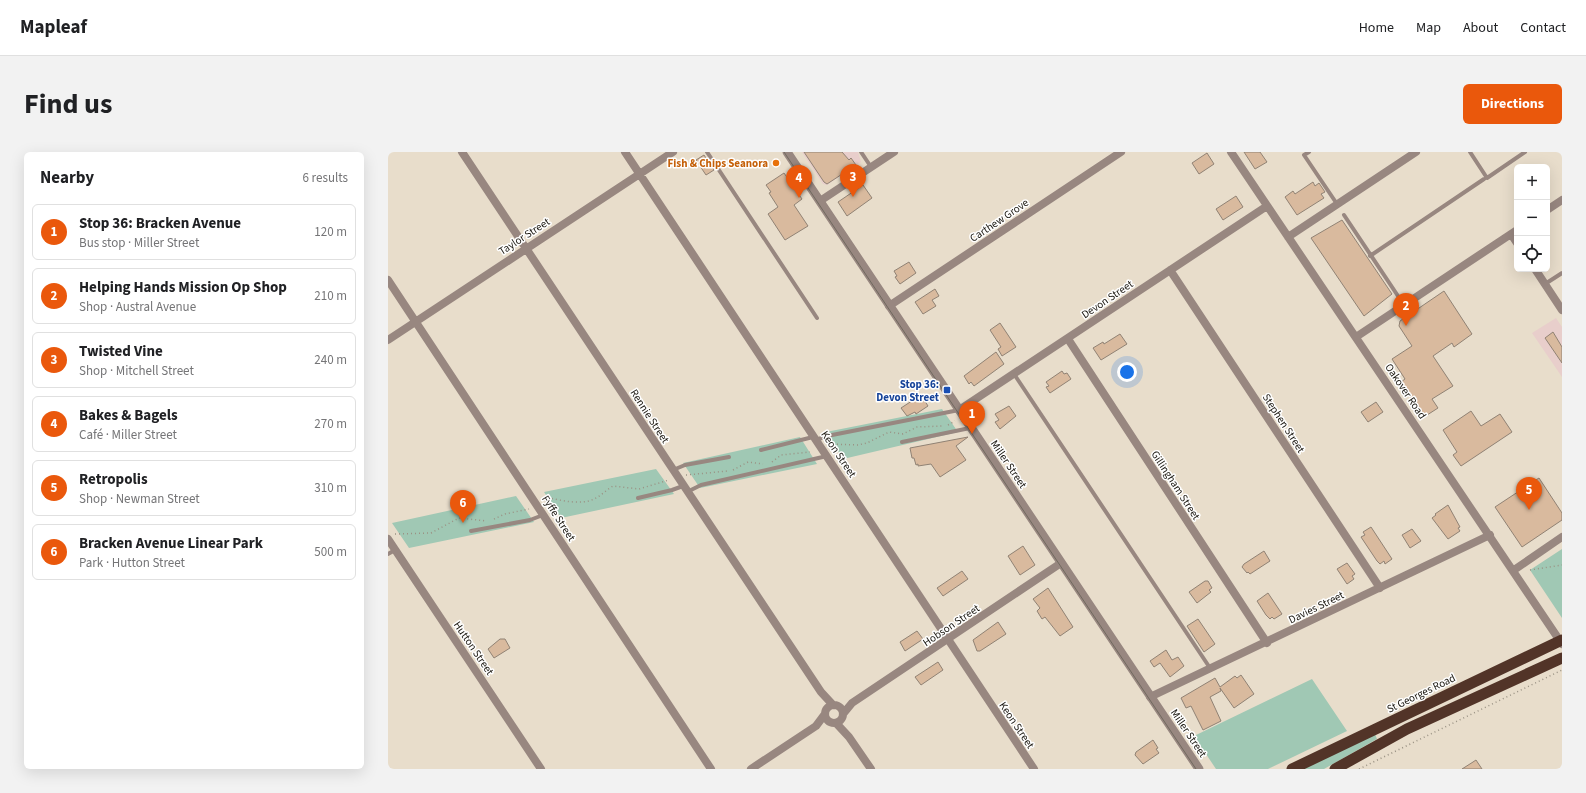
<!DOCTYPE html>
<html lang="en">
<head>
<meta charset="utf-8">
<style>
  :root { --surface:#fff; --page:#f2f2f2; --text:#202124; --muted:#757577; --line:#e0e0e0; --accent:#ea580c }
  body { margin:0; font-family:"Source Sans 3",sans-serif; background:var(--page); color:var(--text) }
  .controls { position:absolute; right:12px; top:12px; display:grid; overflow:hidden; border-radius:6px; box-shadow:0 4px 16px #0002 }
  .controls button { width:36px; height:36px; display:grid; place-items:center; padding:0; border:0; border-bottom:1px solid var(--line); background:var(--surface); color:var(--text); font:20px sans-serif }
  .you { position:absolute; left:739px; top:220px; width:14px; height:14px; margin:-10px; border:3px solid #fff; border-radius:50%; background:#1a73e8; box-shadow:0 0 0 6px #1a73e833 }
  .badge { display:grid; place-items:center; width:26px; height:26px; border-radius:50%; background:var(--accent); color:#fff; font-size:13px; font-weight:700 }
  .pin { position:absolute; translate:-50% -33px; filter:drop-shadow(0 1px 2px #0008) }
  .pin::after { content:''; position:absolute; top:21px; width:14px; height:12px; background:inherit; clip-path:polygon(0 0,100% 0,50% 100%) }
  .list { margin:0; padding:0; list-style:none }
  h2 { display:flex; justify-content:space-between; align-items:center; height:52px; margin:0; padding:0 16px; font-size:17px }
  h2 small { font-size:13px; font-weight:400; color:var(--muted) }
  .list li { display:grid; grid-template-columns:26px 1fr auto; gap:12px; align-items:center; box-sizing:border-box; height:56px; margin:0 8px 8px; padding:0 8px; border:1px solid var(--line); border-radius:6px }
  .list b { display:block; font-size:15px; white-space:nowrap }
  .list p { margin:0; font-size:13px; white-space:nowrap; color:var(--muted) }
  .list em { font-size:13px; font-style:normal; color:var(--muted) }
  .icon { flex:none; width:22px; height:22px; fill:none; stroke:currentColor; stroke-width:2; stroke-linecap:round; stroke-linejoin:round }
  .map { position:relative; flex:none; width:1174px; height:617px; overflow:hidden; border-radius:6px }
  header { display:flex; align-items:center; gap:24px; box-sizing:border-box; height:56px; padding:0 20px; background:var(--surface); border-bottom:1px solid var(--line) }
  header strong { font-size:19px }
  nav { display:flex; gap:22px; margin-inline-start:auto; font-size:14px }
  .intro { display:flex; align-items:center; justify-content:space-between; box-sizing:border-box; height:96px; padding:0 24px }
  h1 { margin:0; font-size:28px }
  .button { padding:10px 18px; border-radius:6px; background:var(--accent); color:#fff; font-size:14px; font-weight:700 }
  main { display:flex; gap:24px; padding:0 24px }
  aside { flex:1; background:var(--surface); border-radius:6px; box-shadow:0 4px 16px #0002 }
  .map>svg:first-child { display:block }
  .commercial { fill:#e8cecb }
  .green { fill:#a0c8b4 }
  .building { fill:#d9ba9e; stroke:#908274 }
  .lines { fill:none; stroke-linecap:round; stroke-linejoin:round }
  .path { stroke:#9a9284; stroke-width:1.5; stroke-dasharray:1 3; stroke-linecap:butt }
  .service { stroke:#988780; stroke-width:4 }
  .minor { stroke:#988780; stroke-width:8 }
  .tertiary { stroke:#988780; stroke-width:9 }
  .trunk { stroke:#523428; stroke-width:11 }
  .tram { stroke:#70695e; stroke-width:1 }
  .food-dot { fill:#e8710a; stroke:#fff; stroke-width:1.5 }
  .transit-dot { fill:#1a4fb4; stroke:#fff; stroke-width:1.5 }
  .labels { text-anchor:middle; stroke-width:3; stroke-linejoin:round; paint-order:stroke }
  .food-label { font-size:11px; font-weight:bold; fill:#c56008; stroke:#fff; text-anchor:end }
  .street-label { font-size:11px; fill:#18150e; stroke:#fff }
  .transit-label { font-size:11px; font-weight:bold; fill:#164399; stroke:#fff; text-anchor:end }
</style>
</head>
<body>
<header>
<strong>Mapleaf</strong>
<nav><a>Home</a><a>Map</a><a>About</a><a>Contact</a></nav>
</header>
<div class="intro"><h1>Find us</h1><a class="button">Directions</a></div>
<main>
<aside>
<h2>Nearby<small>6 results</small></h2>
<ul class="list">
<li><span class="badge">1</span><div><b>Stop 36: Bracken Avenue</b><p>Bus stop · Miller Street</p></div><em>120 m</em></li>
<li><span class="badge">2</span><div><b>Helping Hands Mission Op Shop</b><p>Shop · Austral Avenue</p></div><em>210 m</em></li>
<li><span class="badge">3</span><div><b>Twisted Vine</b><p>Shop · Mitchell Street</p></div><em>240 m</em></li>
<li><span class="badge">4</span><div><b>Bakes &amp; Bagels</b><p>Café · Miller Street</p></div><em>270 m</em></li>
<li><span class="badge">5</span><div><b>Retropolis</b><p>Shop · Newman Street</p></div><em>310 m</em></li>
<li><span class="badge">6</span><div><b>Bracken Avenue Linear Park</b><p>Park · Hutton Street</p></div><em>500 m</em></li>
</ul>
</aside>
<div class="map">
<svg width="1174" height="617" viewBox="0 0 1174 617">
  <rect width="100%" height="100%" fill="#e8ddcb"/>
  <path class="commercial" d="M 414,0 L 470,0 L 473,10 L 439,33 L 435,32 Z
    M 1168,166 L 1174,175 L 1174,225 L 1144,181 Z"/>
  <path class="green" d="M 554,257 L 570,280 L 455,307 L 438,280 Z
    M 412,285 L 429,312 L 312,336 L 295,311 Z
    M 268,317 L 286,342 L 173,366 L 156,340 Z
    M 128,344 L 146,370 L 21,396 L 4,371 Z
    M 1174,397 L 1174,466 L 1142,418 Z
    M 924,527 L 959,579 L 880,617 L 828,617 L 806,584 Z
    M 987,582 L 989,587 L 936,617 L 915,617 Z"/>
  <path class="building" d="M 416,0 L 454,0 L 461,8 L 463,6 L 468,13 L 439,32 L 436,30 Z
    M 856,0 L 872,0 L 879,10 L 867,17 Z
    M 819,1 L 826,12 L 811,22 L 804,11 Z
    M 316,3 L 326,18 L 318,23 L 308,8 Z
    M 396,21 L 414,47 L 406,53 L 420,74 L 397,88 L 380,62 L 390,55 L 381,41 L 383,40 L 378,33 Z
    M 925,30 L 927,34 L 931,31 L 937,40 L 933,42 L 936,46 L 909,63 L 897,45 L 905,39 L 907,42 Z
    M 475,33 L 484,46 L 459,64 L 450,50 Z
    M 848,44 L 855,55 L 835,68 L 828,57 Z
    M 954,68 L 1004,142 L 976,164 L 923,86 Z
    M 521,110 L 528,121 L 512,132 L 507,125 L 509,124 L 506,119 Z
    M 547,137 L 551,144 L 544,148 L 548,154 L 535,162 L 527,150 Z
    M 1056,139 L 1084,182 L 1066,195 L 1064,191 L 1045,204 L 1065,234 L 1044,247 L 1050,256 L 1036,265 L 1013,230 L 1017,227 L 1004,207 L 1024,194 L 1011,174 L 1012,169 Z
    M 612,171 L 628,195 L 614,204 L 610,197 L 613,195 L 602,178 Z
    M 1165,180 L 1174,195 L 1174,211 L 1157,186 Z
    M 732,182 L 739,192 L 713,208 L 705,196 L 715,190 L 716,192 Z
    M 608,200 L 616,212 L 586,234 L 583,230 L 581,232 L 576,224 Z
    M 674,219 L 676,222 L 679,221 L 683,227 L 662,241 L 658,235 L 661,234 L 658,230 Z
    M 533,243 L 540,254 L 528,262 L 527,260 L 519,264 L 513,256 Z
    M 988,250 L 995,260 L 980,270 L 973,260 Z
    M 621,254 L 628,264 L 612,277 L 607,270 L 611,268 L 607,262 Z
    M 1083,259 L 1093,274 L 1112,262 L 1124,280 L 1073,314 L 1065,303 L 1069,300 L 1055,278 Z
    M 580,285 L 568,294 L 578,308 L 552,325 L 543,312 L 530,314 L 530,312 L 528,313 L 526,306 L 524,306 L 522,296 Z
    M 1151,326 L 1174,361 L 1174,368 L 1134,395 L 1107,355 Z
    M 1060,353 L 1072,375 L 1070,376 L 1072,379 L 1060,387 L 1044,366 L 1048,363 L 1047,362 Z
    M 983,375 L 1004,407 L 997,412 L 996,409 L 992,412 L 989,409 L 973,385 L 977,383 L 975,380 Z
    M 1024,377 L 1033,389 L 1022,396 L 1014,383 Z
    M 635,394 L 647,413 L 632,423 L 620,404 Z
    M 876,399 L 882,409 L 862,422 L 860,420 L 859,421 L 854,415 L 856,412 Z
    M 959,411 L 967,422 L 964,424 L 966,427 L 959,432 L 949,417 Z
    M 574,419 L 580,427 L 555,444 L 549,436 Z
    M 817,429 L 820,429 L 824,436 L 821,438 L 823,440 L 809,451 L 801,440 Z
    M 660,436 L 685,475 L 672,484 L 657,465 L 654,467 L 649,459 L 652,456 L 645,447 Z
    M 880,441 L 894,462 L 886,467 L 884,465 L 882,467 L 878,463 L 869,449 Z
    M 810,467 L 827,492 L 816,500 L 799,474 Z
    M 610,470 L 618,482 L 592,499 L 589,499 L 585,488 Z
    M 529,479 L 535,487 L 517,499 L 512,490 Z
    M 112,487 L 117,487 L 122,496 L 106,506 L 100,497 Z
    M 778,498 L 784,508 L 790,505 L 796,514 L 782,525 L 772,511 L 766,515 L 762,509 Z
    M 550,510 L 555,518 L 533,533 L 527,525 Z
    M 853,523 L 866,542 L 846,556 L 832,536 L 833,539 L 822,545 L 833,569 L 815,578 L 803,554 L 798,556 L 793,546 L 827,526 L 832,535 L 847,524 L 849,526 Z
    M 765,588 L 770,596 L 768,597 L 771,601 L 755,612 L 747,603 L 748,600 Z
    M 1088,608 L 1094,617 L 1074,617 L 1085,610 Z"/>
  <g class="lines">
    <path class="path" d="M 560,273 L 567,269
      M 441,292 L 470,293 L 479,291 L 501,280 L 515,282 L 529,275 L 555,274
      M 384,310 L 393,303 L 422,300
      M 345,318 L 360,310 L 375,312
      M 298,323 L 340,319
      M 157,349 L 162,346 C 175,349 194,353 206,347 C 213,344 218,338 225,334 L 251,337 L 281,328
      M 106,367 L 117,362 L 141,357
      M 7,382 L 43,381 L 71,366 L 99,369
      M 1142,418 L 1174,413
      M 971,617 L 1174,518"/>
    <path class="service" d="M 319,0 L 429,166
      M 473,0 L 483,15
      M 921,0 L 916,3 L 949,52
      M 1082,0 L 1099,26 L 1137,0
      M 956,63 L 1016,153
      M 982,104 L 1096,27
      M 1157,132 L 1174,121
      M 626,222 L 822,516
      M 428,288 L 439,284 L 571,258
      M 514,290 L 582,276
      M 373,298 L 425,285
      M 285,318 L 297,313 L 341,305
      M 299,340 L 313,333 L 439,304
      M 250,346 L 284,338 L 295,334
      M 83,379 L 142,368 L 155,363
      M 0,402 L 7,398"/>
    <path class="minor" d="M 74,0 L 433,540 L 445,553
      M 237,0 L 646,617
      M 843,0 L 1174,492
      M 432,49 L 506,0
      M 1159,58 L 1174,48
      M 1123,82 L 1129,91
      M 900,85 L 1028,0
      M 1147,117 L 1174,158
      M 782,118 L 992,436
      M 0,128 L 323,617
      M 501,154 L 733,0
      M 968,185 L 1129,78
      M 680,187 L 879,491
      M 0,188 L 285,0
      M 571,258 L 879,54
      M 0,387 L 153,617
      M 1126,418 L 1174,385
      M 762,545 L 1102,383
      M437 562a9 9 0 1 1 18 0a9 9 0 1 1-18 0Z
      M 455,562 L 464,551 L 673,411
      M 448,571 L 461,585 L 483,617
      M 363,617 L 428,574 L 437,562"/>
    <path class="tertiary" d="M 399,0 L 811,617"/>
    <path class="trunk" d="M 904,617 L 1174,488
      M 947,617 L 1019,577 L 1174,506"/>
    <path class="tram" d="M 396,0 L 808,617"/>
  </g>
  <circle class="food-dot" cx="388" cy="11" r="4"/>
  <rect class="transit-dot" x="555" y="234" width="8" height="8" rx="2"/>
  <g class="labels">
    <g class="food-label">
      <text x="380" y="15">Fish &amp; Chips Seanora</text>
    </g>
    <g class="street-label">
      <text transform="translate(611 68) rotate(-34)" y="4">Carthew Grove</text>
      <text transform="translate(136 84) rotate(-33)" y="4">Taylor Street</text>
      <text transform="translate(719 147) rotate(-34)" y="4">Devon Street</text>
      <text transform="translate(1018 239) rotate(56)" y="4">Oakover Road</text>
      <text transform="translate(262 264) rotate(57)" y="4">Rennie Street</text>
      <text transform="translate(896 271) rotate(57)" y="4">Stephen Street</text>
      <text transform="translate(451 302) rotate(56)" y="4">Keon Street</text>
      <text transform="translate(621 312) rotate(56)" y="4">Miller Street</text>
      <text transform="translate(788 333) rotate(57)" y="4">Gillingham Street</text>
      <text transform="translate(171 366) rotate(57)" y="4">Fyffe Street</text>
      <text transform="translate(928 455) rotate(-26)" y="4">Davies Street</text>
      <text transform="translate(563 473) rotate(-34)" y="4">Hobson Street</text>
      <text transform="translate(86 496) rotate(56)" y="4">Hutton Street</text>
      <text transform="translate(1033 541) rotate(-26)" y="4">St Georges Road</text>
      <text transform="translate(629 573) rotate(56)" y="4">Keon Street</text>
      <text transform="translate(801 581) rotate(56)" y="4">Miller Street</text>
    </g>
    <g class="transit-label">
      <text x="551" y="236">Stop 36:<tspan x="551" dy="13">Devon Street</tspan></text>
    </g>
  </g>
</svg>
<div class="controls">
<button>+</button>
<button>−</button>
<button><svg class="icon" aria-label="locate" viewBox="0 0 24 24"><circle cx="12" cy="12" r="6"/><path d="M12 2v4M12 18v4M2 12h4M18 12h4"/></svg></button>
</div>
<div class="you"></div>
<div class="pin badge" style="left:584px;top:282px">1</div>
<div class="pin badge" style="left:1018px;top:174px">2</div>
<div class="pin badge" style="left:465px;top:45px">3</div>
<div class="pin badge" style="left:411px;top:46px">4</div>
<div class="pin badge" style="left:1141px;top:358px">5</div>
<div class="pin badge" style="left:75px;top:371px">6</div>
</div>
</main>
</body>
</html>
